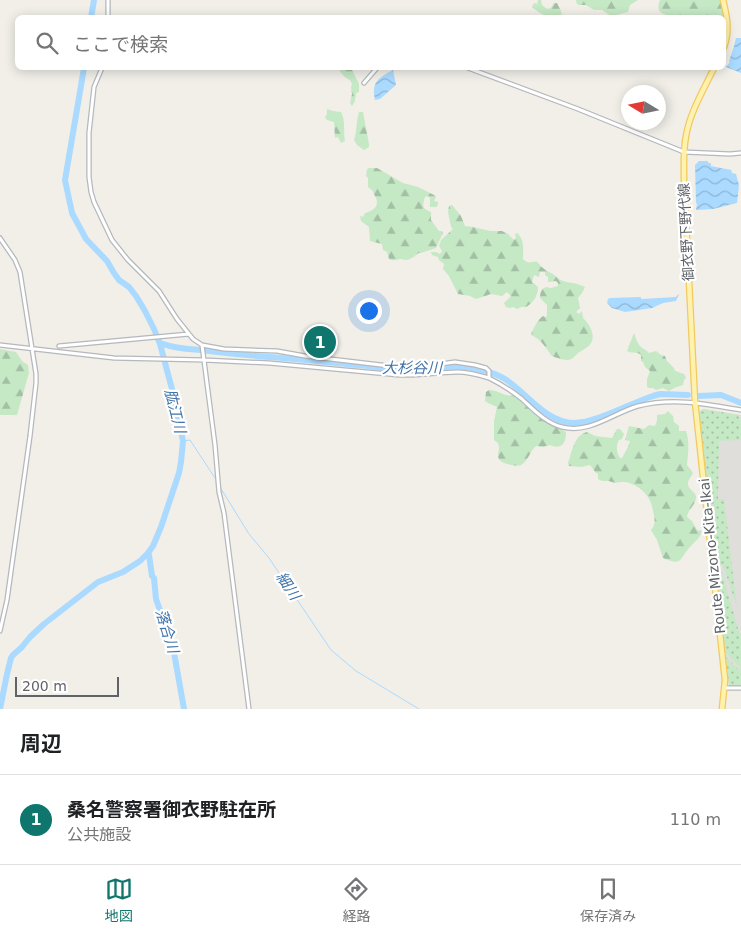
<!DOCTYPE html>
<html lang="ja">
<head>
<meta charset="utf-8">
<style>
  :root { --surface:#fff; --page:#f2f2f2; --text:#202124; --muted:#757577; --line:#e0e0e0; --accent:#0f766e }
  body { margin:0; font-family:"DejaVu Sans","Noto Sans JP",sans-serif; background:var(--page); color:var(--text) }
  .compass { position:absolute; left:621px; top:85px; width:45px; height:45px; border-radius:50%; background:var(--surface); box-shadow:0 2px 12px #0003; rotate:280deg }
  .scale { position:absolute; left:15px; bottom:12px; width:104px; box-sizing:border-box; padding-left:5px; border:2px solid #5f6368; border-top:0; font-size:14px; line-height:18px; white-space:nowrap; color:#5f6368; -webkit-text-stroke:4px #fff; paint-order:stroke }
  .you { position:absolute; left:368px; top:310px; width:18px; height:18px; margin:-12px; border:4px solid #fff; border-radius:50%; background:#1a73e8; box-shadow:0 0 0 8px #1a73e833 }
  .badge { display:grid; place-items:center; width:32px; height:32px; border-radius:50%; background:var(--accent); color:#fff; font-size:16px; font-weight:700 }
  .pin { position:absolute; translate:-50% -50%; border:2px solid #fff; box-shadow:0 1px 5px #0006 }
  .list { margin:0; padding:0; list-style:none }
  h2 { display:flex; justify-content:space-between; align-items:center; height:65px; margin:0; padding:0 20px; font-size:21px }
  h2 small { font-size:16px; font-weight:400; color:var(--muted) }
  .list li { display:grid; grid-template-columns:32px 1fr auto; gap:15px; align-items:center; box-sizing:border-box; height:90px; padding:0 20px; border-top:1px solid var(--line) }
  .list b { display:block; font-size:19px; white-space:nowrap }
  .list p { margin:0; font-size:16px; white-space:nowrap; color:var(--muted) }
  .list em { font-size:16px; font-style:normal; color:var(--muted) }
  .icon { flex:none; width:28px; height:28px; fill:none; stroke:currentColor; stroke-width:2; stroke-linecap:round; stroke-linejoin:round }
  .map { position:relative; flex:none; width:741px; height:709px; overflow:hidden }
  .search { position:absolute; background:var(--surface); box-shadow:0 2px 12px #0003; left:15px; right:15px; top:15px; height:55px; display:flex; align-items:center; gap:12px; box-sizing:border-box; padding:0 18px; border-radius:8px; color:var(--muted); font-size:19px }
  .sheet { height:155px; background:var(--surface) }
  nav { display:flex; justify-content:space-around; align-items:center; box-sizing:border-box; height:70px; border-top:1px solid var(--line); background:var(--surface); font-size:14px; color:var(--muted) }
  nav a { display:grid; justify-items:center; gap:2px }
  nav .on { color:var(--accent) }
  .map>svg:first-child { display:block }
  .industrial { fill:#e0deda }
  .grass { fill:url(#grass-dots) }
  .forest { fill:url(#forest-firs) }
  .water { fill:url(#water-waves) }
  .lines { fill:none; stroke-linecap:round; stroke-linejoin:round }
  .stream { stroke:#aadaff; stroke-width:1 }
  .river { stroke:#aadaff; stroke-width:6 }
  .minor-casing { stroke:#b5b8bc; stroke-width:5.5 }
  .major-casing { stroke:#f2c960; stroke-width:7 }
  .minor { stroke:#fff; stroke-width:3 }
  .major { stroke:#fff2af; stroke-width:4.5 }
  .labels { text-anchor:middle; stroke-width:4.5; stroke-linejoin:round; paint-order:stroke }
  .street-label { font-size:14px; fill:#5f6368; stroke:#fff }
  .water-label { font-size:15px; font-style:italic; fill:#4174aa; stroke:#fff }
</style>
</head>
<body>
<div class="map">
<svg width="741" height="709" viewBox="0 0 741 709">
  <defs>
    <pattern id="grass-dots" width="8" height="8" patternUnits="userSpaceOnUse" patternTransform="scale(1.25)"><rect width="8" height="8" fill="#c5e8c5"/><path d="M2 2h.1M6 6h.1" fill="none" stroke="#a3c0a4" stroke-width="1.8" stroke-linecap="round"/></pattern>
    <pattern id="forest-firs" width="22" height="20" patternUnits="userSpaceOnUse" patternTransform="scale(1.25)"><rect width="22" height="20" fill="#c5e8c5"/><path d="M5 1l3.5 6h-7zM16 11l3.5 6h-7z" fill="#a3c0a4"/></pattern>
    <pattern id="water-waves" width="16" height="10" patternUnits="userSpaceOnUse" patternTransform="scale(1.25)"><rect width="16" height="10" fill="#aadaff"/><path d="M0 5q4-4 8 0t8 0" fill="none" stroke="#8eb4d2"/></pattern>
  </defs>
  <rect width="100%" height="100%" fill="#f1efe8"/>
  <path class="industrial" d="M 703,409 L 741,415 L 741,687 L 729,686 L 699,412 Z"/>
  <path class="grass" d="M 703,409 L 739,415 L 741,421 L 741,440 L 719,441 L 718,499 L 724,499 L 737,607 L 724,568 L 722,565 L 716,564 L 699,412 Z
    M 717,569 L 720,570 L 722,573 L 739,632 L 741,635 L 741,687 L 729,686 L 726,657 L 738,669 L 741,668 L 725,652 Z"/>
  <path class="forest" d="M 538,0 L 541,0 L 542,5 L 547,9 L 551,8 L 554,3 L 557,3 L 561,11 L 562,16 L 560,17 C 548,18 540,14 532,7 L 534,3 L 537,4 Z
    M 576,0 L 638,0 L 630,5 L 628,12 L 612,16 L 608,14 L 602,10 L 594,10 L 586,5 L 579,5 L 577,4 Z
    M 660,0 L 720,0 L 725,23 L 724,41 L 724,18 L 669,17 L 667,15 C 658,14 657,7 660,0 Z
    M 339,68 L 351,68 L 359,84 L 359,92 L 356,93 L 355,101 L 352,106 L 350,103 L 352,94 L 351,87 L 352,84 L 350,80 C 346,79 342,74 339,70 Z
    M 327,109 L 333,111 L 341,112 C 346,121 343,131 345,141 L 341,143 L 338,137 L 335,138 L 334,122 L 327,120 L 325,117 L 327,114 Z
    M 359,112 L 363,112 L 369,144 L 369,147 L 364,150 L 357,145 L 354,140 C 357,131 356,122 359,112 Z
    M 368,168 L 377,168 L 403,183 L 418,187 L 434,195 L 436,197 L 434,201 L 438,202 L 438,204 L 437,207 L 430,207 L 430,198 L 427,196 L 425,197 C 422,207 422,208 431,212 L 431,220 L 439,231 L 442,231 L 443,233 L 436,248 L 421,253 L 419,253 C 414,256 411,260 405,260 C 404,260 402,259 401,259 C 395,259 395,262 389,259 L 387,252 L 383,250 L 382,244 L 370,241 L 369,227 L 361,221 L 360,216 L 363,217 L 365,213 C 371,212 380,207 376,198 C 375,196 373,193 373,191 L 368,187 L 368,178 L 366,176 L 367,170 Z
    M 452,205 L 461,216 L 465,226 L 473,227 L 490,231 L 502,231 L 508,234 L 514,240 L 516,238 L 515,234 L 517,233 C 525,240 523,250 523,259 C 530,266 532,260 537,262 C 540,264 541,267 543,268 C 546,271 550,272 553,274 C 555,275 556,277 559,279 C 564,283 576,282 585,287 L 582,293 L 578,298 L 580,308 L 576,312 L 579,314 L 582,311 L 583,318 C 589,324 596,334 591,343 C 588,348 582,350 578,353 C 575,356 573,359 568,360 C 563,360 557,358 552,356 C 546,348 541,339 531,335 C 532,330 539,318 543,316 L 545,317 L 547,316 L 547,305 L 540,298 C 540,293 541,289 546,287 L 551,288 L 558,286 L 558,283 L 556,281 L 548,282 L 548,277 L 545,275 L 545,272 L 540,272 L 539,277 L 534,275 L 532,282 L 538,287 C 538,296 533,303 526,307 L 521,307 L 517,309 L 513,307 L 510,308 L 506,307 L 504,303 L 511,296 L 507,292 L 502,296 L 491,294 L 476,299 L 470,296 L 458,294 L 449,276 L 443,269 L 444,264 L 439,260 L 438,257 L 432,255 L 431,252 L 436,252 L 440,254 L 442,251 L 439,246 L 441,240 L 453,229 L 451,227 L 448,212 L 449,206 Z
    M 634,333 C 636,338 637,343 640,346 C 643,349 646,350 649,353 L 656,351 L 661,355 L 665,356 L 667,361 L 674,368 L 675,371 L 684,374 L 686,378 L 684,380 L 683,385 L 674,388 L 669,391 L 663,388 L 656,390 L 653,388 L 649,388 L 647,387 L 647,379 L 650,371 L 645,367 L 643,362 L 641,361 L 641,355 C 636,351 632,354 627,351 Z
    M 0,349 L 16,352 L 22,361 L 28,365 L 29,373 L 17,415 L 0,415 Z
    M 489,390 C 498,390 506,398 516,395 L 542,419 L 566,432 C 566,443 562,450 550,445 L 543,447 L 536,446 C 530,451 528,461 521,465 C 517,467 501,464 499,459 C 497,456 499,450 499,447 L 498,443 L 494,440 L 494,421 L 497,407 L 488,403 L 485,401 L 486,392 Z
    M 668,411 L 673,416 L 674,422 L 679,426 L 679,431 L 686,431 C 690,443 688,453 687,465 L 691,470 L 693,473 C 692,476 687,481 688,484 C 688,490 697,492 696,498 C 695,506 688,509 687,517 L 692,521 L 697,530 L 702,531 C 700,539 694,542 689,548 C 679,560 682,566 663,558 L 657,540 L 651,530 C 656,524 655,518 653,511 C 651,499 646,492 636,486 C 632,484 628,482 624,482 C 618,482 615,484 609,481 L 602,481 L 598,479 L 598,474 L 595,472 L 591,466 L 589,465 L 582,467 L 569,466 L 568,463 C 572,452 574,435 587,432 L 595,436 L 612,438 L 617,429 L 620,429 L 624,434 L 622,439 L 619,440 C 616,445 616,452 620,458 L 622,458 L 628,447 L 630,441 L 625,440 L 629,426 L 644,429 L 649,425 L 655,426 L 657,421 L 657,415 L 665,414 Z"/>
  <path class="water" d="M 736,38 L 741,38 L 741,73 L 726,67 L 730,62 L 729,61 L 734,46 Z
    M 393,70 L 396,85 L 380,99 L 375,100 C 371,82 378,78 393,70 Z
    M 699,161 L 708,161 L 708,163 L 711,163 L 711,166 L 731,170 L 732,173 L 736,174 L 739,185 L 737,203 L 713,209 L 696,210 L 697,204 L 696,203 L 695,165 Z
    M 679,294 L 676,301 L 663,303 L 652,308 L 625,312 L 612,308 L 607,303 L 608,299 L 610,298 L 641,297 L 641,299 L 676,297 Z"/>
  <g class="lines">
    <path class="stream" d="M 183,441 L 190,440 L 217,481
      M 220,487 L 249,534 L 269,558 L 331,650 L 356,671 L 419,709"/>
    <path class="river" d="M 91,18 L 94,0
      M 160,343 C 173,348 186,349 201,350 C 223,353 246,355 269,357 C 298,359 327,362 356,365 C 371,366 386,369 401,370 C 423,372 444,364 465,367 C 477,368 495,373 505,379 C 527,393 546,423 574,423 C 596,423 631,403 653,396 L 660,394 L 688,395
      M 699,396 L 721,395 L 741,403
      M 148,553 L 149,555 L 152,576 L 154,578 L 156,599 L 173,647 L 184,709
      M 0,709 L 7,674 L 11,658 L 13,655 L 22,647 L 30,637 L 44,624 L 98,582 L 123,572 L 140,561 L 148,553 L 153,546 L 161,527 L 179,473 L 181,462 L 183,441 L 172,389 L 160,344 L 154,329 L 145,311 L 136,296 L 129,287 L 119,280 L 114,273 L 107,261 L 86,239 L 72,213 L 65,180 L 84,68"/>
    <g class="minor-casing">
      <path id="minor" d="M 108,18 L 108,0
        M 102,68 L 94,87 L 89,133 L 89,177 L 91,192 L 94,202 L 112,240 L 128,260 L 159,291 L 177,319 L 193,339 L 202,345 L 224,349 L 277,351 L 305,356 L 398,367 L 410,368 L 455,362 L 475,365 L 486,368 L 489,371 L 489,378 C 501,384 512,391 522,399 C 534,410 546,423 562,427 C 590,434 613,413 638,406 C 673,397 707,404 741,410
        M 468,68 L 578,109 L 684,152 L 730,154 L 741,153
        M 364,83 L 377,68
        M 0,238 L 15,260 L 20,272 L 36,374 L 36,383 L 30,436 L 7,600 L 0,631
        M 0,345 L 114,358 L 204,360 L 269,363 L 399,375 C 419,376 439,372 458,372 C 469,372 479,375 489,378
        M 202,345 L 215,445 L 219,492 L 224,513 L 249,709
        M 59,346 L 189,334
        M 725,688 L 741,688"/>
    </g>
    <g class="major-casing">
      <path id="major" d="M 723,0 C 727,16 730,31 724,47
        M 714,68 C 704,89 690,112 686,136 C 683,151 684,165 684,180 L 695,402 L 725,680 L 722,709"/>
    </g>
    <use href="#minor" class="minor"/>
    <use href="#major" class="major"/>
  </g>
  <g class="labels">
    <g class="street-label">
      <text transform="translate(686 232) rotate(-93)" y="5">御衣野下野代線</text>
      <text transform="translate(712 556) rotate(-96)" y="5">Route Mizono-Kita-Ikai</text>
    </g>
    <g class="water-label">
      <text x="412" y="373">大杉谷川</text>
      <text transform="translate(175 411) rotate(76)" y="5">肱江川</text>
      <text transform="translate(288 586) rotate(56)" y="5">細川</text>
      <text transform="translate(167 631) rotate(73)" y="5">落合川</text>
    </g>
  </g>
</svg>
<svg class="compass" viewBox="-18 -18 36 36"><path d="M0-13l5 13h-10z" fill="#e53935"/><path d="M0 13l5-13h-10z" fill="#757577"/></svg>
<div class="scale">200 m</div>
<div class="you"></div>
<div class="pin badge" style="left:320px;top:342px">1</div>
<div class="search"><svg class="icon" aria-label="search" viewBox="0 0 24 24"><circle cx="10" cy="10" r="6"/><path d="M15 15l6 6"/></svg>ここで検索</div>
</div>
<section class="sheet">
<h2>周辺<small></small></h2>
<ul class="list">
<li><span class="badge">1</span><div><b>桑名警察署御衣野駐在所</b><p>公共施設</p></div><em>110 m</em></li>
</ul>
</section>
<nav>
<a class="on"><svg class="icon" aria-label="map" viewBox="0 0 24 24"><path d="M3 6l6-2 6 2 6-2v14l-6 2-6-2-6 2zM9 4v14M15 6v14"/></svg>地図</a>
<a><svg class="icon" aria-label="directions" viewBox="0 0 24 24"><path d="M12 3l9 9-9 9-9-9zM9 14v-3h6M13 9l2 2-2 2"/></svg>経路</a>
<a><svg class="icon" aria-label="saved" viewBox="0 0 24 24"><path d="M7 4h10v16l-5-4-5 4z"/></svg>保存済み</a>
</nav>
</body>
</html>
